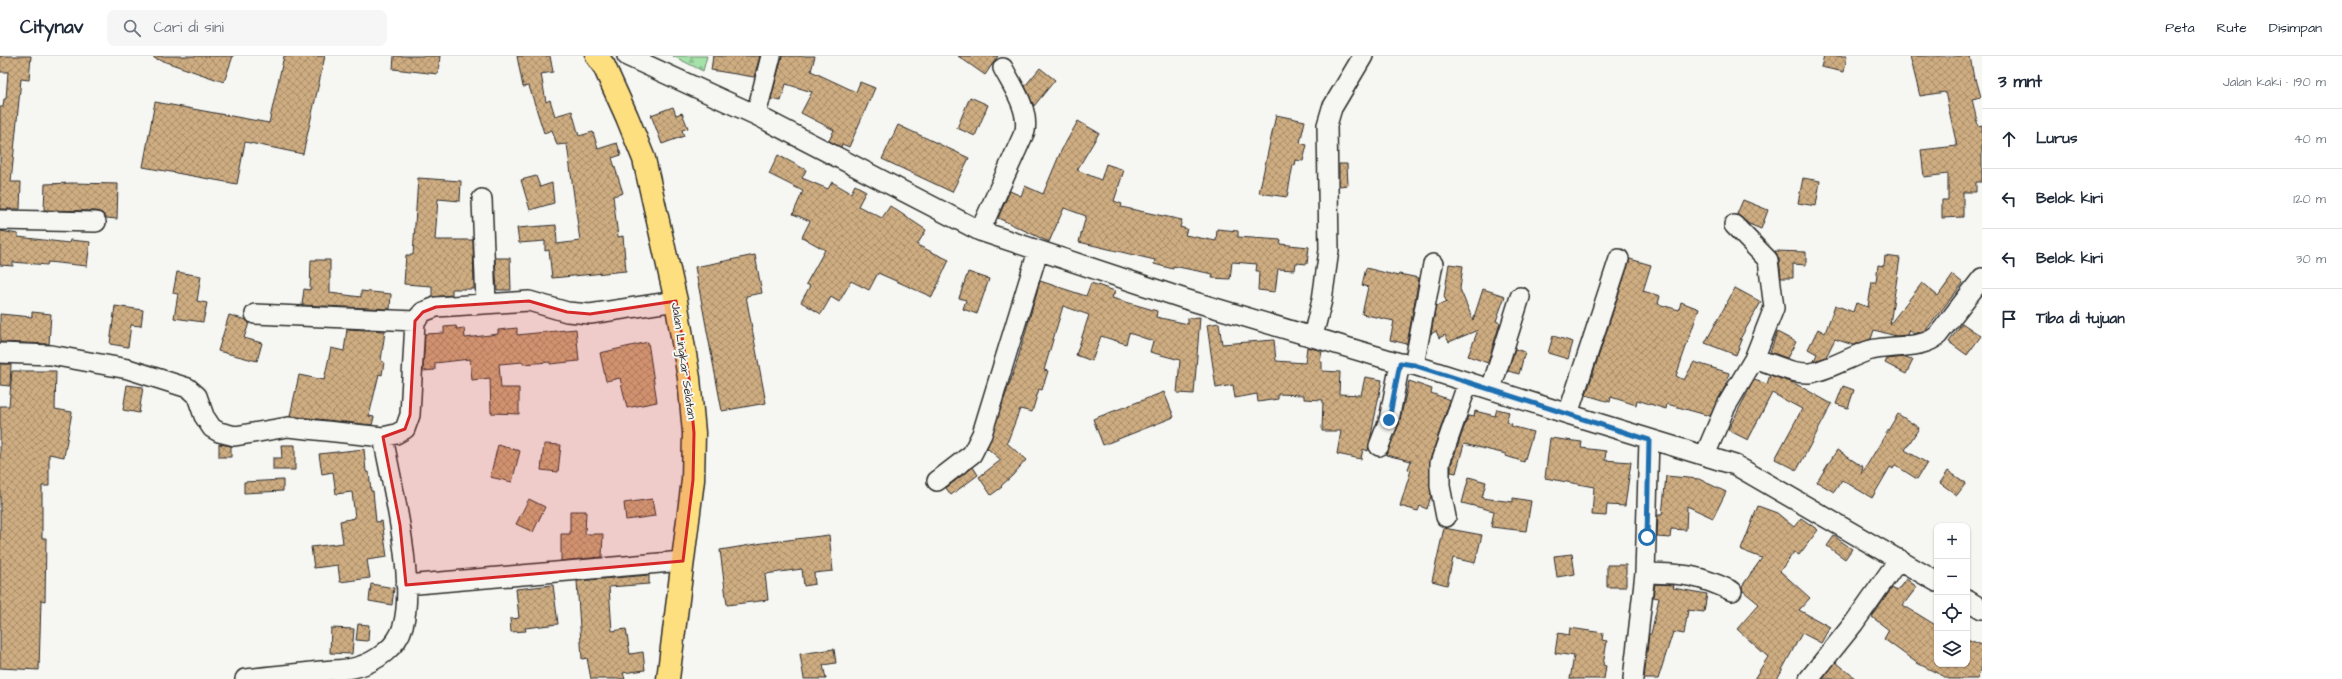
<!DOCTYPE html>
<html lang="id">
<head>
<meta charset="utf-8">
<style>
  :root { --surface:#fff; --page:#f6f6f7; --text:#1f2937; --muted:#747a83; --line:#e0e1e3 }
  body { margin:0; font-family:"Architects Daughter",sans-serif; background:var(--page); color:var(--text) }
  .controls { position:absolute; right:12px; bottom:12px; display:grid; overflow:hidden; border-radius:8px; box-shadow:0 1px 3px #0004 }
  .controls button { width:36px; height:36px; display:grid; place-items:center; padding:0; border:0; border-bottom:1px solid var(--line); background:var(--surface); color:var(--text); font:20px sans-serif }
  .stop { position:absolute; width:12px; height:12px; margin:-9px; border:3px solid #1f6fb2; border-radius:50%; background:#fff }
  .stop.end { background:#1f6fb2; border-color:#fff; box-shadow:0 1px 4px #0008 }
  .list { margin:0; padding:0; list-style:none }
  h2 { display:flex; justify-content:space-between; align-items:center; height:52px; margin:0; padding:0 16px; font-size:17px }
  h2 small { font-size:13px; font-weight:400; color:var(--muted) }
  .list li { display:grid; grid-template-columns:26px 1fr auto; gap:12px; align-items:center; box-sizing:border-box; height:60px; padding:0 16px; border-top:1px solid var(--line) }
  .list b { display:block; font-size:15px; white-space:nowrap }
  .list em { font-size:13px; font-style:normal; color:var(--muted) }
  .icon { flex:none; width:22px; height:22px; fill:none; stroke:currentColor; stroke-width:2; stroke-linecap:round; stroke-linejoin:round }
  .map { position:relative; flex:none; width:1982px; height:623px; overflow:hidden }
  header { display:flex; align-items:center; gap:24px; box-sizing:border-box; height:56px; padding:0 20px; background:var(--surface); border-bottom:1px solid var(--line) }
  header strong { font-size:19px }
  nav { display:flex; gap:22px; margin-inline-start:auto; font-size:14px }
  .search { width:280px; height:36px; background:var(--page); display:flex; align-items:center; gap:10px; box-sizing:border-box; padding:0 14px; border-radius:8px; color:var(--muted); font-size:15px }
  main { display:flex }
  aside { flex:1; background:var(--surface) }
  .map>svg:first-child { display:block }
  .cemetery { fill:url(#cemetery-stones); stroke:#68866a }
  .building { fill:url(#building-cross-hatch); stroke:#2b2b2b }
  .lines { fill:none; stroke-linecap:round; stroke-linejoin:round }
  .minor-casing { stroke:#2b2b2b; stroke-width:22 }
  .highway-casing { stroke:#2b2b2b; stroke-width:25 }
  .minor { stroke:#f6f6f2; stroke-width:19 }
  .highway { stroke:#fedf80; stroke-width:22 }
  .route { stroke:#1f6fb2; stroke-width:5 }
  .marked { fill:#d62828; fill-opacity:0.2; stroke:#d62828; stroke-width:3; stroke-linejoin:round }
  .labels { text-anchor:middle; stroke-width:4; stroke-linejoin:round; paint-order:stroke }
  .street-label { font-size:12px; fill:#2b2b2b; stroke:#f6f6f2 }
</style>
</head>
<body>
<header>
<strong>Citynav</strong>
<div class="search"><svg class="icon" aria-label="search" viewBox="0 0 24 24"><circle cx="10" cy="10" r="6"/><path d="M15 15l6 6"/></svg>Cari di sini</div>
<nav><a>Peta</a><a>Rute</a><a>Disimpan</a></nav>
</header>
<main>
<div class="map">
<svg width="1982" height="623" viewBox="0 0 1982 623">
  <defs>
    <pattern id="cemetery-stones" width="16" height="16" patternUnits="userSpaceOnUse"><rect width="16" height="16" fill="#a5e2aa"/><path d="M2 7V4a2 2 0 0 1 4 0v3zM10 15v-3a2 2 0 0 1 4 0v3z" fill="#8ec292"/></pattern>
    <pattern id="building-cross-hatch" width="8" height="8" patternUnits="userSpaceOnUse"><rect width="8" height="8" fill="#cfad82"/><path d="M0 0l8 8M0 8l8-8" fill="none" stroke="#a88d6b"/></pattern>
  </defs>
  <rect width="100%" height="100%" fill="#f6f6f2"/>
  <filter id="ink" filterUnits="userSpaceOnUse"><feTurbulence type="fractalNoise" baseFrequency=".025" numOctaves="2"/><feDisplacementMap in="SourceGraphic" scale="8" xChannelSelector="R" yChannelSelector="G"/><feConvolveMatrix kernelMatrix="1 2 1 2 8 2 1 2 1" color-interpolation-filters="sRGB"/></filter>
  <g filter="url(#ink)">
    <path class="cemetery" d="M 673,0 L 707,0 L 703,15 Z"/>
    <path class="building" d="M 0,0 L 31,0 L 29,24 L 21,23 L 11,126 L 21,126 L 20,153 L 0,153 L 0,51 L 3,51 L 4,43 L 6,43 L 8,16 L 0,16 Z
      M 154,0 L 233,0 L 224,26 L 154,2 Z
      M 284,0 L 325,0 L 303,98 L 245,86 L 237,128 L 143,111 L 155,46 L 269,67 Z
      M 394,0 L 440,0 L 438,18 L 393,13 Z
      M 517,0 L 550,0 L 553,16 L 541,18 L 546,46 L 550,44 L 555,60 L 572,55 L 579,80 L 593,76 L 598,93 L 617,87 L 621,99 L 612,102 L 623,137 L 613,140 L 618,181 L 623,180 L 626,215 L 552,222 L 549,194 L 545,195 L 545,185 L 519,187 L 517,172 L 556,169 L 557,188 L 580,185 L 567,88 L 557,89 L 552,74 L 544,77 L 529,30 L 523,31 Z
      M 713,0 L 760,0 L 754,21 L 711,14 Z
      M 782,0 L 815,0 L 811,15 L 856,36 L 860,26 L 875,32 L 849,91 L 842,88 L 841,91 L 829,85 L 834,74 L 801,57 L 812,36 L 786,28 L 781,45 L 771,43 Z
      M 958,0 L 998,0 L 985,19 Z
      M 1824,0 L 1847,0 L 1844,16 L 1821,11 Z
      M 1910,0 L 1970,0 L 1974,23 L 1976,23 L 1981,41 L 1972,43 L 1978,70 L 1982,69 L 1982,126 L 1976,126 L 1976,136 L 1963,136 L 1963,161 L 1942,162 L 1942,144 L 1948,144 L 1948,118 L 1924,121 L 1921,94 L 1957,90 L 1945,36 L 1920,40 Z
      M 1040,12 L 1055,24 L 1034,50 L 1025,30 Z
      M 970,41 L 988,49 L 975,80 L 957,72 Z
      M 673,51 L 676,59 L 682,57 L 688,72 L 682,74 L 684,80 L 662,88 L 651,59 Z
      M 1276,59 L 1305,65 L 1300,87 L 1307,89 L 1303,105 L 1296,104 L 1295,110 L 1293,109 L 1287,141 L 1259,137 Z
      M 1078,65 L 1099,77 L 1077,114 L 1101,124 L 1106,108 L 1124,114 L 1114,145 L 1122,148 L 1121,151 L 1182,164 L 1180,171 L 1187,173 L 1185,179 L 1216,185 L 1217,173 L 1238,175 L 1238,181 L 1281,184 L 1280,188 L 1309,191 L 1307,208 L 1296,207 L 1295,214 L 1278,213 L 1275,236 L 1258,234 L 1259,215 L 1256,215 L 1257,208 L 1232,206 L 1230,223 L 1212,222 L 1213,218 L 1173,210 L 1173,213 L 1154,208 L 1155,204 L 1079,186 L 1086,160 L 1064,152 L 1049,186 L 998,162 L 1010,135 L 1021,140 L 1025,130 L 1043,138 L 1061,95 Z
      M 898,69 L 969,102 L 952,136 L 882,103 Z
      M 778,99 L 806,114 L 802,122 L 828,133 L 832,126 L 851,137 L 855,129 L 866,135 L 858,150 L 882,162 L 890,150 L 926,174 L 917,189 L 949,204 L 932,241 L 878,217 L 869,234 L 851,225 L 839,246 L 831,241 L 821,258 L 801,246 L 810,230 L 806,228 L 825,194 L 802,181 L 810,165 L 793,158 L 803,135 L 769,118 Z
      M 1339,108 L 1347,108 L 1348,129 L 1339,130 Z
      M 536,120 L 540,131 L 552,127 L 554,147 L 530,154 L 521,124 Z
      M 418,122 L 461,125 L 460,145 L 438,143 L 435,184 L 473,184 L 474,233 L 452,233 L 452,239 L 432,241 L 432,230 L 404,228 L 406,199 L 413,199 Z
      M 1803,122 L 1820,125 L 1816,150 L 1798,147 Z
      M 72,127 L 118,128 L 117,163 L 106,162 L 102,157 L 96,155 L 44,154 L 45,128 Z
      M 1743,144 L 1768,154 L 1761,173 L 1749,168 L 1737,158 Z
      M 0,175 L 18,178 L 18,181 L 69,187 L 70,184 L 90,186 L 87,210 L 48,206 L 47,209 L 13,206 L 13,210 L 0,209 Z
      M 1775,195 L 1806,196 L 1806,209 L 1793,208 L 1793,222 L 1781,222 L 1779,203 Z
      M 755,199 L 762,237 L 746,240 L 766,347 L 722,355 L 695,211 Z
      M 1885,200 L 1900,202 L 1890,268 L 1922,227 L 1938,240 L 1953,219 L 1963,227 L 1926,274 L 1914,278 L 1909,274 L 1907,279 L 1896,280 L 1874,274 L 1871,283 L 1853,289 L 1835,283 L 1826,301 L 1814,305 L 1817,298 L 1808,293 L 1818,273 L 1825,277 L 1835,249 L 1853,256 L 1856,247 L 1868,251 L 1872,226 L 1876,226 L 1878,209 L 1884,210 Z
      M 495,202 L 510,202 L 511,234 L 497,234 Z
      M 1630,203 L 1651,209 L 1643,235 L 1660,240 L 1658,248 L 1679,254 L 1681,246 L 1699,253 L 1676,320 L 1684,324 L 1694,306 L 1729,317 L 1726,329 L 1710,360 L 1667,348 L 1666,353 L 1637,344 L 1636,349 L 1611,341 L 1610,346 L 1586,339 Z
      M 311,204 L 330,204 L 330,237 L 361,241 L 361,235 L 391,238 L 390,253 L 302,249 L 304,233 L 310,234 Z
      M 1449,208 L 1463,210 L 1460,233 L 1473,264 L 1483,233 L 1505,240 L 1496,265 L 1500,267 L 1488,307 L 1468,300 L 1478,274 L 1449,286 L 1445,279 L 1439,282 L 1436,275 L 1431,278 L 1436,250 L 1447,246 L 1444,241 Z
      M 1366,212 L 1398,220 L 1399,218 L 1419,222 L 1407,288 L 1390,284 L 1394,265 L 1362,258 L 1368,231 L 1362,229 Z
      M 177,216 L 201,220 L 197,245 L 207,247 L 203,266 L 174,262 L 178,238 L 173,237 Z
      M 968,216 L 989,223 L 977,258 L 963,253 L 966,244 L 959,242 Z
      M 1040,225 L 1086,240 L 1091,227 L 1115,235 L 1112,242 L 1157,255 L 1156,261 L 1188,268 L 1188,262 L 1200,261 L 1194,338 L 1177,337 L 1180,304 L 1150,296 L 1153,285 L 1129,277 L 1126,288 L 1101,280 L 1092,305 L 1076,299 L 1089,259 L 1063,250 L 1044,314 L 1048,315 L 1042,334 L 1039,333 L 1032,356 L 1020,353 L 1007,387 L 1026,404 L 1012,420 L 1001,430 L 1002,431 L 991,439 L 979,421 L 1001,404 L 987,392 L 1017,306 Z
      M 1735,232 L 1761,246 L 1740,283 L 1742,284 L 1736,299 L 1705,287 Z
      M 115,250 L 143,254 L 141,270 L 131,269 L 128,291 L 110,288 Z
      M 32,256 L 51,258 L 49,288 L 0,286 L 0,258 L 32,261 Z
      M 229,259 L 246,264 L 249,267 L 244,282 L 262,287 L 257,305 L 218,295 Z
      M 1219,267 L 1222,288 L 1274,284 L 1276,305 L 1305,307 L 1307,291 L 1322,295 L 1320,306 L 1322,306 L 1322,315 L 1340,316 L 1339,338 L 1361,339 L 1365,321 L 1382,324 L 1368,395 L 1363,393 L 1361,403 L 1337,398 L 1341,375 L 1322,375 L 1323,344 L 1304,343 L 1304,339 L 1278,338 L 1278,343 L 1258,346 L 1257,338 L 1235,342 L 1233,329 L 1216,332 L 1207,269 Z
      M 1962,267 L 1981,280 L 1967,299 L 1949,286 Z
      M 456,270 L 457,273 L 464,272 L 465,282 L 498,278 L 498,274 L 517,272 L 517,279 L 576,273 L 579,305 L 550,308 L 550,306 L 523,308 L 523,306 L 499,308 L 501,332 L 519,332 L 519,358 L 491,357 L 490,322 L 472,324 L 470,303 L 435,307 L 435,314 L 423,315 L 425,278 L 444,277 L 444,271 Z
      M 347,273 L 385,275 L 381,305 L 384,306 L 382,319 L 379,318 L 369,360 L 374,361 L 372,369 L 290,360 L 299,319 L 324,324 L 331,292 L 344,295 Z
      M 1777,276 L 1796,286 L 1787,302 L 1770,296 Z
      M 1553,280 L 1573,286 L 1568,303 L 1548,297 Z
      M 648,286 L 657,346 L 627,352 L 620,322 L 606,325 L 600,297 Z
      M 1515,293 L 1525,296 L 1519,318 L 1508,315 Z
      M 1906,301 L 1913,304 L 1906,318 L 1885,307 L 1887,303 Z
      M 0,308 L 11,308 L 10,330 L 0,329 Z
      M 12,315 L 56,315 L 55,353 L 72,356 L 64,401 L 49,398 L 49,430 L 42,430 L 42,482 L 46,482 L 45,545 L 41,544 L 39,614 L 0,612 L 0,350 L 9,350 Z
      M 1770,319 L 1794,327 L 1832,348 L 1797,414 L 1775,403 L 1802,353 L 1772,337 L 1748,384 L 1728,374 L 1754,324 L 1767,328 Z
      M 1409,325 L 1432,333 L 1431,337 L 1450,344 L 1430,404 L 1431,440 L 1427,453 L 1420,450 L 1418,455 L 1400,450 L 1411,414 L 1408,413 L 1411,405 L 1386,399 L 1399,368 Z
      M 127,329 L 143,331 L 139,357 L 123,354 Z
      M 1843,330 L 1854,334 L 1848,352 L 1836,348 Z
      M 1164,336 L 1174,361 L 1103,389 L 1093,363 Z
      M 1497,353 L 1509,356 L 1506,366 L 1512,368 L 1511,370 L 1533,376 L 1524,406 L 1506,400 L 1506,398 L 1464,388 L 1456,417 L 1451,416 L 1451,409 L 1468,360 L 1474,361 L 1475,355 L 1495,360 Z
      M 1898,358 L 1919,372 L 1905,394 L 1927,407 L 1917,423 L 1895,409 L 1893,413 L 1890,411 L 1872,442 L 1842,424 L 1834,436 L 1817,426 L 1837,394 L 1863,411 L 1861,419 Z
      M 1550,382 L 1582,386 L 1581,392 L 1606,395 L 1605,404 L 1631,406 L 1625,450 L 1607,449 L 1606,460 L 1592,459 L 1594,431 L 1545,422 Z
      M 219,388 L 231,390 L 231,401 L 219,401 Z
      M 544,388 L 561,389 L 558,416 L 541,414 Z
      M 281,389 L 295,389 L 295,414 L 273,414 L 273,402 L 282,402 Z
      M 498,389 L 520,395 L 512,426 L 490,421 Z
      M 364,393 L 366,416 L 369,416 L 371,435 L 373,435 L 376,466 L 382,465 L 387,501 L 367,504 L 370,522 L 340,526 L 338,509 L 314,512 L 311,491 L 343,487 L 340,465 L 355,462 L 352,436 L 336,438 L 333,416 L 322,418 L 319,398 Z
      M 973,411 L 978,419 L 951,439 L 946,432 Z
      M 1948,415 L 1966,427 L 1957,439 L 1940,427 Z
      M 1666,420 L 1699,423 L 1726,436 L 1713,462 L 1687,450 L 1686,474 L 1671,473 L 1670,482 L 1657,481 L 1658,459 L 1662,459 Z
      M 1469,421 L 1486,426 L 1482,442 L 1513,446 L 1513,442 L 1531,445 L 1526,475 L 1491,471 L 1494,455 L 1462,447 Z
      M 283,424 L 283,435 L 244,437 L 244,426 Z
      M 529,443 L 545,451 L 533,476 L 516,468 Z
      M 652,443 L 655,460 L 626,464 L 624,447 Z
      M 1758,450 L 1777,457 L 1794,471 L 1801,462 L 1818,474 L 1799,499 L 1794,496 L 1780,515 L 1810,542 L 1799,554 L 1830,571 L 1821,587 L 1802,577 L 1777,623 L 1754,623 L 1768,601 L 1737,573 L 1759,548 L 1743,535 L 1742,530 L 1762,502 L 1741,494 Z
      M 570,455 L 586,455 L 585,478 L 603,478 L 602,501 L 561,505 L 561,478 L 570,478 Z
      M 1444,472 L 1482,479 L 1475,507 L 1453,502 L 1447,529 L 1432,525 Z
      M 829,479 L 833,515 L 814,517 L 815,528 L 804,530 L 802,513 L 765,518 L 768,544 L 727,549 L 720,494 L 763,487 Z
      M 1834,480 L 1852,493 L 1845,503 L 1827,490 Z
      M 1572,498 L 1575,518 L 1557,521 L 1554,500 Z
      M 1607,509 L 1626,509 L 1626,531 L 1607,531 Z
      M 649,519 L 649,528 L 609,531 L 612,575 L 626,573 L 630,598 L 643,596 L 645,614 L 623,617 L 625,623 L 591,623 L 587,602 L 582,603 L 577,525 Z
      M 1906,523 L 1917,531 L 1903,549 L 1937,570 L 1937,608 L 1967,608 L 1967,583 L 1982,589 L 1982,612 L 1977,623 L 1949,623 L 1917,607 L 1884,583 L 1889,574 L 1872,561 L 1892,532 L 1897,535 Z
      M 371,528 L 394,532 L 392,549 L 369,545 Z
      M 1655,528 L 1674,529 L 1673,532 L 1707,538 L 1704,556 L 1688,554 L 1684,578 L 1673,576 L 1658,623 L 1644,623 L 1649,578 L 1651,578 L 1659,542 L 1653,541 Z
      M 553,529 L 558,568 L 525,572 L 526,575 L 511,576 L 510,563 L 519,562 L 516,533 Z
      M 358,568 L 369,569 L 368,585 L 356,584 Z
      M 331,572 L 354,573 L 352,598 L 330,597 Z
      M 1570,572 L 1603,577 L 1602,584 L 1607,585 L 1603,609 L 1606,610 L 1604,623 L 1570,623 L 1574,600 L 1555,597 L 1558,577 L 1569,579 Z
      M 834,593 L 836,607 L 823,609 L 826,623 L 804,623 L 800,598 Z
      M 1836,606 L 1856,623 L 1823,623 Z"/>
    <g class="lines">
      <g class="minor-casing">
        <path id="minor" d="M 627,0 L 756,59 L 980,175 L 1185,243 L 1400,307 L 1414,309 L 1568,358 L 1735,409 L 1937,526
          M 756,59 L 771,0
          M 482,143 L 486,247
          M 0,164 L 96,166
          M 1734,169 L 1768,204 L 1774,252 L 1754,303
          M 980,175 L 1025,75 C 1029,53 1013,31 1003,12
          M 255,258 L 415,265
          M 1313,280 L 1322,244 L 1329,194 L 1327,69 L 1332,52 L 1363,0
          M 0,297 L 51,299 L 128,313 L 188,332 L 197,340 L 204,360 L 212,372 L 219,376 L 235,380 L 288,371 L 383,381 L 396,378 L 405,373 L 410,359 L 415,265 L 423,256 L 436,251 L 529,245 L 567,256 L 590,258 L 676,245
          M 1414,309 L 1433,208
          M 1491,333 L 1520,241
          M 1568,358 L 1619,203
          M 1379,390 L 1389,364 L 1400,307
          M 1705,399 L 1725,352 L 1754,303 C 1774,307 1789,318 1810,317 C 1827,315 1853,299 1871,294 C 1891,289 1924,293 1938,279 L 1982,222
          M 937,425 L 972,398 L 982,378 L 1038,195
          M 1446,461 L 1440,430 L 1440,407 L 1468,326
          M 1645,517 C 1683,518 1696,518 1732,535
          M 406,529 L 683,505
          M 1967,544 L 1982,553
          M 245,623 C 270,620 296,618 321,615 C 332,614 346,614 357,611 C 376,606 398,590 403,570 C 416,524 392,429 383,381
          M 1633,623 L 1645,517 L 1649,384
          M 1809,623 L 1854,567 L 1899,503"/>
      </g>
      <g class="highway-casing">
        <path id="highway" d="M 597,0 L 604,10 L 627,61 L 644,103 L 676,245 L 689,322 L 694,377 L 693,424 L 668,623"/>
      </g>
      <use href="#minor" class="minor"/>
      <use href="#highway" class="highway"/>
    </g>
  </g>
  <g class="lines" filter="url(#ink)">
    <path class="route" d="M 1389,364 L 1400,307 L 1414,309 L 1649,384 L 1647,481"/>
  </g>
  <path class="marked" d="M 529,245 L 567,256 L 590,258 L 676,245 L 689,322 L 694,377 L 693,424 L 683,505 L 406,529 L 400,469 L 383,381 L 405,373 L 410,359 L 415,265 L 423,256 L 436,251 Z"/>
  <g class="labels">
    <g class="street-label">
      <text transform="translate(684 305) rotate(82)" y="4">Jalan Lingkar Selatan</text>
    </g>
  </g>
</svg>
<div class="controls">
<button>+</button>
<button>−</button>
<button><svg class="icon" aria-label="locate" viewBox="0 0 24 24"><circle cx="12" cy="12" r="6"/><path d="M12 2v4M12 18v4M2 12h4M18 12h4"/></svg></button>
<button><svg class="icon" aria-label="layers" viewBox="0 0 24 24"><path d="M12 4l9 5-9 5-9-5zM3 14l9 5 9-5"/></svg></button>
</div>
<div class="stop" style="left:1647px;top:481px"></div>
<div class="stop end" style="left:1389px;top:364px"></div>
</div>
<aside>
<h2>3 mnt<small>Jalan kaki · 190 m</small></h2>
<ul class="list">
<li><svg class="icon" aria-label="ahead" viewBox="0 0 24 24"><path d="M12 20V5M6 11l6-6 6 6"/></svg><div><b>Lurus</b></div><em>40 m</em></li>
<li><svg class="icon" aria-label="left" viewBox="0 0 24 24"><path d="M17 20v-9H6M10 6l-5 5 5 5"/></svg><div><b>Belok kiri</b></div><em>120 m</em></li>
<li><svg class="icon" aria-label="left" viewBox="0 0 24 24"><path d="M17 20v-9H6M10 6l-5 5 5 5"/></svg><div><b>Belok kiri</b></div><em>30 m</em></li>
<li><svg class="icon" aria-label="arrive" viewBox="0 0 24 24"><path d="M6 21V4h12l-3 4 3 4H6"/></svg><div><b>Tiba di tujuan</b></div></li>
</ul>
</aside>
</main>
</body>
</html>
